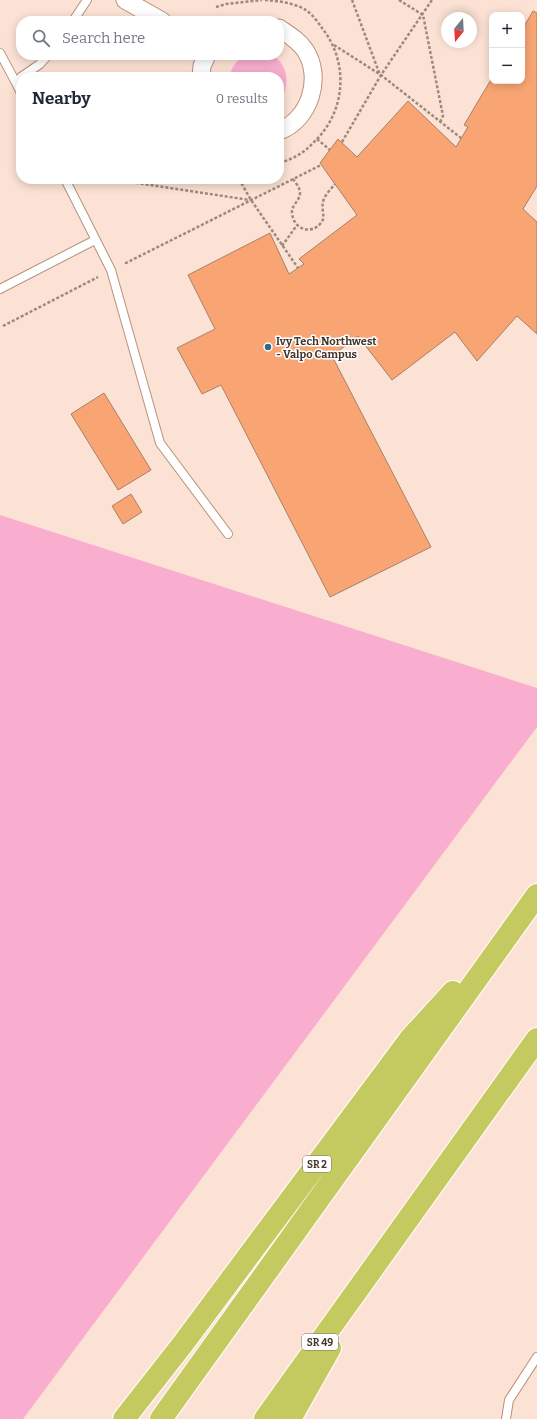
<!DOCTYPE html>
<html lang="en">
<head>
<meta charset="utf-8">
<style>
  :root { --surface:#fff; --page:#f2f2f3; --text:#1f2937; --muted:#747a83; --line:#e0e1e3 }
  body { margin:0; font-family:Bitter,serif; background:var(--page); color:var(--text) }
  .controls { position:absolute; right:12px; top:12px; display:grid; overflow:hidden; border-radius:8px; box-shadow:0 2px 10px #0003 }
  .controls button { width:36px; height:36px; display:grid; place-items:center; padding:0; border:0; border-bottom:1px solid var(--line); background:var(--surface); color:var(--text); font:20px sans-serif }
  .compass { position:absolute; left:441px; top:12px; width:36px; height:36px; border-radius:50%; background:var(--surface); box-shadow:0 2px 10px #0003; rotate:198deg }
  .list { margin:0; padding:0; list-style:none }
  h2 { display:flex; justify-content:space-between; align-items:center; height:52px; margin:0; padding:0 16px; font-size:17px }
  h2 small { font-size:13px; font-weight:400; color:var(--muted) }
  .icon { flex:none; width:22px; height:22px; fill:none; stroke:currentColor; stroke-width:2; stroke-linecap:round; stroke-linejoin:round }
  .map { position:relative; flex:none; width:537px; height:1419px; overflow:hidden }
  .search { position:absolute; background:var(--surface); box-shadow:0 2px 10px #0003; left:16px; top:16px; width:268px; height:44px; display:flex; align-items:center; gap:10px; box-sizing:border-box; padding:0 14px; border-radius:16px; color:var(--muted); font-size:15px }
  .panel { position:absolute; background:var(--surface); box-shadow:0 2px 10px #0003; left:16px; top:72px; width:268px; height:112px; border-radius:16px }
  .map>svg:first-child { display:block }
  .green { fill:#faaecf }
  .building { fill:#f9a573; stroke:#a6806a }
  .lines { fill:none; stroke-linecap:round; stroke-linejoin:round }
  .service-casing { stroke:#b8917b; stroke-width:10 }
  .minor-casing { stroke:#b8917b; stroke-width:19 }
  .motorway-casing { stroke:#fff; stroke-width:24 }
  .path { stroke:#9e897d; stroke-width:2.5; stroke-dasharray:3 2; stroke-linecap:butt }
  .service { stroke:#fff; stroke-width:8 }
  .minor { stroke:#fff; stroke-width:17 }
  .motorway { stroke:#c5ca60; stroke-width:22 }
  .poi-dot { fill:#326a84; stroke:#fff; stroke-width:1.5 }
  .labels { text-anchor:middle; stroke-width:3; stroke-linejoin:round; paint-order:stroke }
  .shield { fill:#fff; stroke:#7d716b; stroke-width:1 }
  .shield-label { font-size:10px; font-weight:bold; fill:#45342b }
  .poi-label { font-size:11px; font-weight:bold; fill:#45342b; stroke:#fff; text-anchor:start }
</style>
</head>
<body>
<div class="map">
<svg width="537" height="1419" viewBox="0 0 537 1419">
  <rect width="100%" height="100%" fill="#fce2d4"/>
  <path class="green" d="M 245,55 C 253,55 263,53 270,55 C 289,61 291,88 279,101 L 279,77 L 229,77 C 232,67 236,61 245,55 Z
    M 0,515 L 537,688 L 537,727 L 23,1419 L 0,1419 Z"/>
  <path class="building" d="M 533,11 L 537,13 L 537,186 L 523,209 L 537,222 L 537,334 L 517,316 L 477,361 L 455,332 L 392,380 L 358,336 L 332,356 L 431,547 L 330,597 L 221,385 L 202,394 L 177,348 L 215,329 L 188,275 L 270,233 L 289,274 L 304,264 L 299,259 L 357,215 L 320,163 L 338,139 L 357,157 L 408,101 L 456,147 L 468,127 L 464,125 L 492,78 L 492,81 L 522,81 L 522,30 Z
    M 104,393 L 151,470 L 118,490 L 71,414 Z
    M 131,494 L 142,512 L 123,524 L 112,506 Z"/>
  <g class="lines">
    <g class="service-casing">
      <path id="service" d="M 73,21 L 87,0
        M 0,53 L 15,81
        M 21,77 L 40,64 L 48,55
        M 19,79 L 15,81 L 21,93
        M 65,179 L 111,270 L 160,443 L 228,534
        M 0,289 L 95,240
        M 506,1419 L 509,1400 L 537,1357"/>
    </g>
    <g class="minor-casing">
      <path id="minor" d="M 125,0 L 162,21
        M 279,28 C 289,35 298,40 305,50 C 323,77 310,120 279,131
        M 201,77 L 202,66 L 207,55"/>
    </g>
    <g class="motorway-casing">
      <path id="motorway" d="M 124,1419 L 182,1345 L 410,1039 L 453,992
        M 161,1419 L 537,895
        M 265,1419 L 537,1039
        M 290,1419 L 330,1348"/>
    </g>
    <path class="path" d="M 265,0 C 279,1 294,3 306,10 C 312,14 318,22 322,28 C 349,62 346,111 315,141 C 305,152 294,159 279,163
      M 352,0 L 380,75
      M 399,0 L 423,15 L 443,116 L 440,122
      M 216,7 L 226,4 L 262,0
      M 334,45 L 381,75 L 461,138
      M 317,139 L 330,150
      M 342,142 L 381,75 L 432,0
      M 111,179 L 250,200
      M 239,179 L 251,200 L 298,268
      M 293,179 C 296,183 300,188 300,193 C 300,201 291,205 292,213 C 293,228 310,236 321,223 C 326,217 321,210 323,202 C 324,196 331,189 335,184
      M 282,246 L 297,225
      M 126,262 L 126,263 L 321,165
      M 3,326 L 98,277"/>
    <use href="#service" class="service"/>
    <use href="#minor" class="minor"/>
    <use href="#motorway" class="motorway"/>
  </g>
  <circle class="poi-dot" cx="268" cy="347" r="4"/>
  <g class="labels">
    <g class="shield">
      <rect x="303" y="1156" width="28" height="16" rx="3"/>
      <rect x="302" y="1334" width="36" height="16" rx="3"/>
    </g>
    <g class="shield-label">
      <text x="317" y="1168">SR 2</text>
      <text x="320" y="1346">SR 49</text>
    </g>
    <g class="poi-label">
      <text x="276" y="345">Ivy Tech Northwest<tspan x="276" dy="13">- Valpo Campus</tspan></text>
    </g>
  </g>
</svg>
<div class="controls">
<button>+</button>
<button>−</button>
</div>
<svg class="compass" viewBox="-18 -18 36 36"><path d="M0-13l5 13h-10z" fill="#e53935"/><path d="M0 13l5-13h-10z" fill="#747a83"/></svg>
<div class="search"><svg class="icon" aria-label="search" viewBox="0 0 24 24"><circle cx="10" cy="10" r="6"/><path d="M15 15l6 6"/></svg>Search here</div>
<section class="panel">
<h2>Nearby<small>0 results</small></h2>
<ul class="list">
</ul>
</section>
</div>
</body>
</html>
